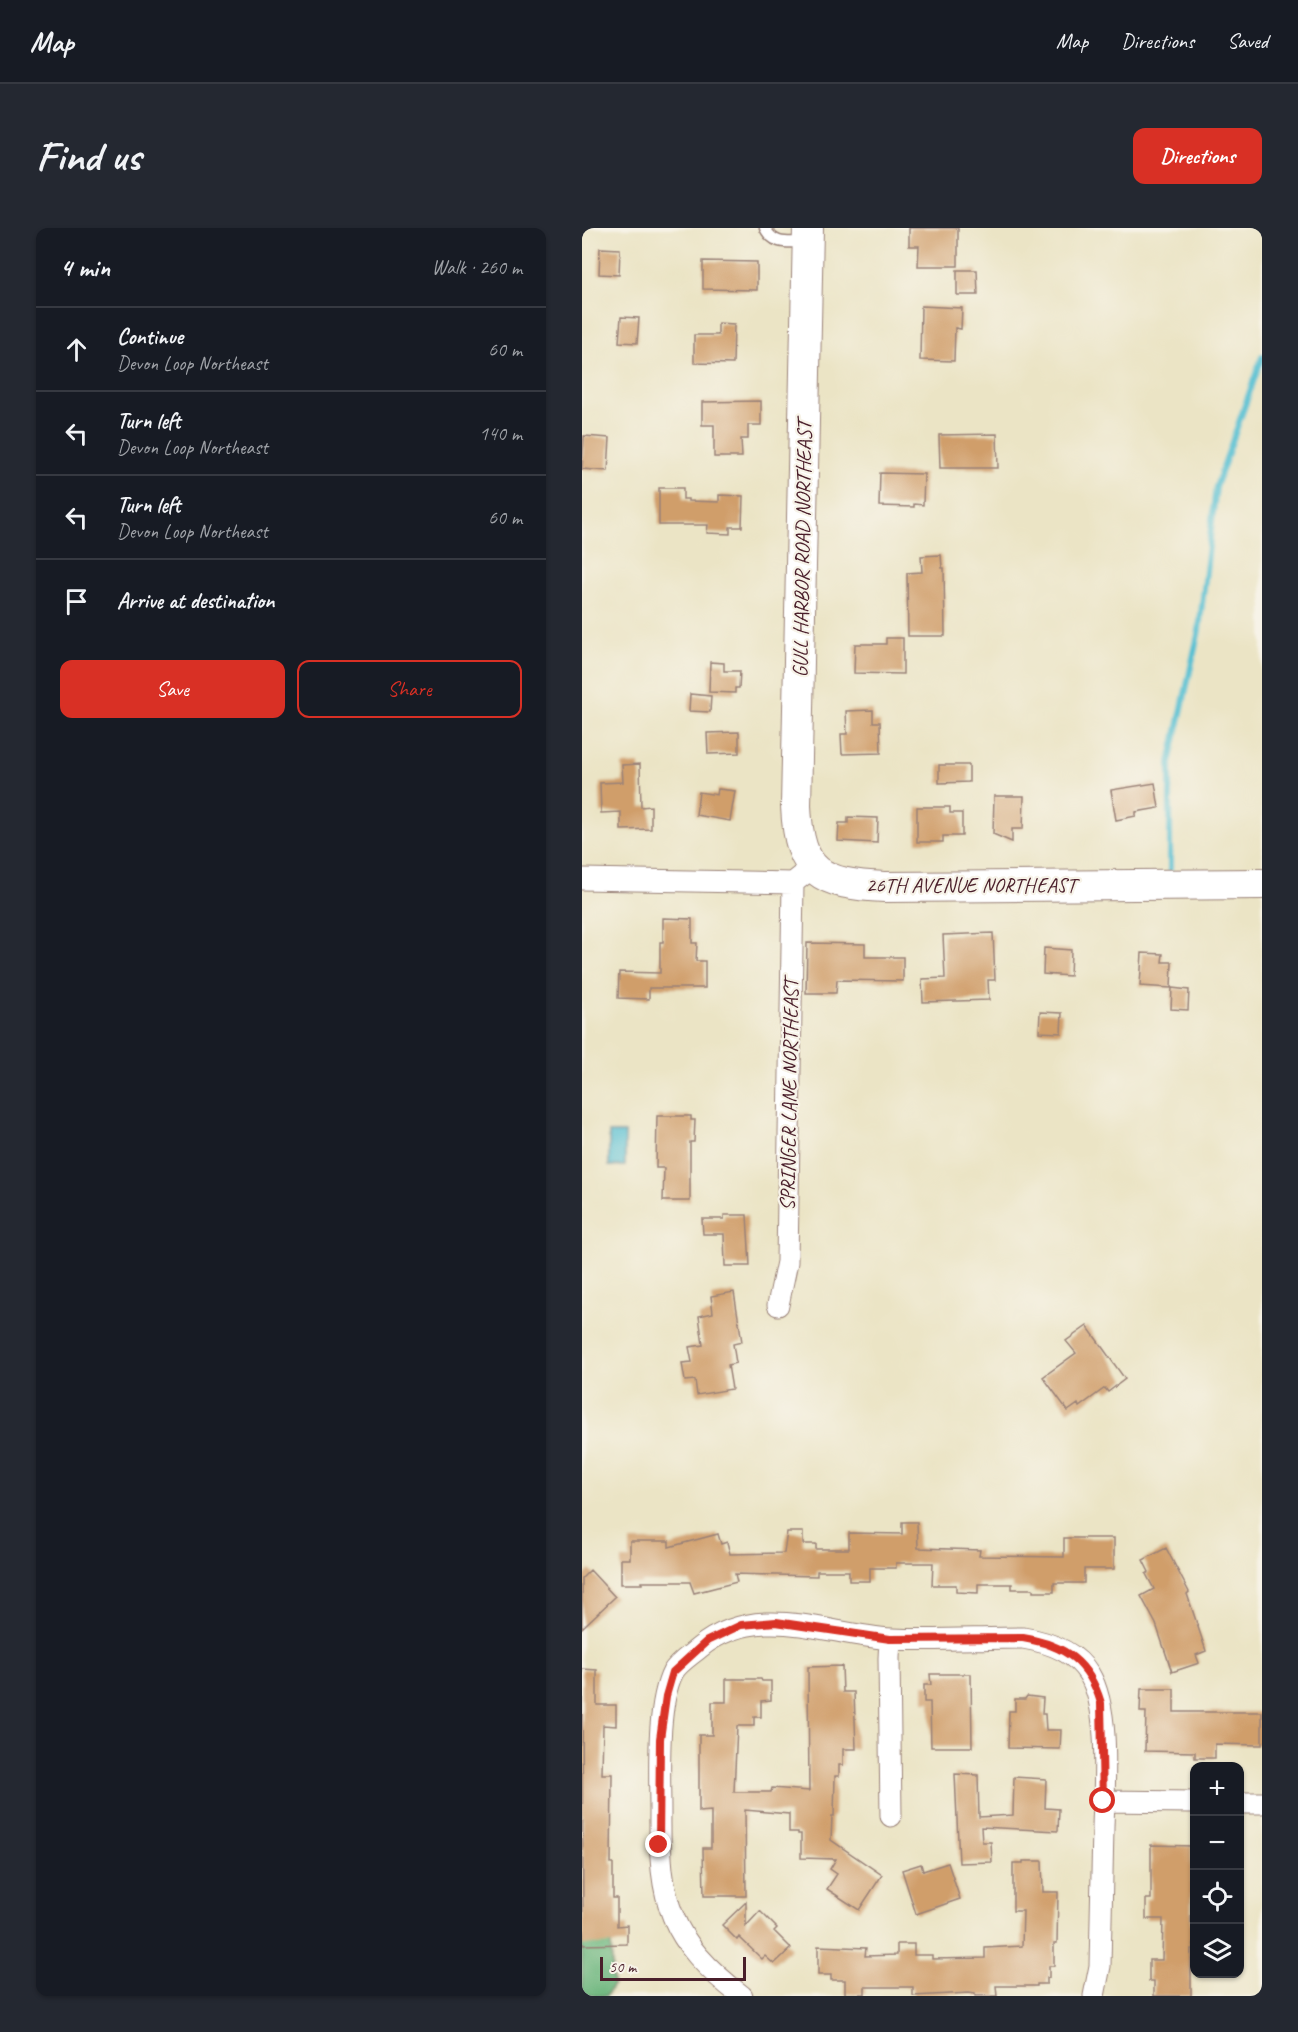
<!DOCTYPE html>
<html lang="en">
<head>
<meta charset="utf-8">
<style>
  :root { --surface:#171b24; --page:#242831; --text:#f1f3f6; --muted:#9ea1a6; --line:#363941; --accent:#d93025 }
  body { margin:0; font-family:Caveat,sans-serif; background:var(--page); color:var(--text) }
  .controls { position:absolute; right:18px; bottom:18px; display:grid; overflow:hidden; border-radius:12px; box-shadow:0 2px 4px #0004 }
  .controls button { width:54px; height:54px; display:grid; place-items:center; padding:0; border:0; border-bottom:2px solid var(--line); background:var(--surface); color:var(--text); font:30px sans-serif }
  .scale { position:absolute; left:18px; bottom:15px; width:146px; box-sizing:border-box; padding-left:6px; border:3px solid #4a1f2b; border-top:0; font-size:16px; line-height:21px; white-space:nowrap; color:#4a1f2b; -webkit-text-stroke:4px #f7f3e8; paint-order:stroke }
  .stop { position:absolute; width:18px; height:18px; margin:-14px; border:4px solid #d93025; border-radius:50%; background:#fff }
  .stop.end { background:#d93025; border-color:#fff; box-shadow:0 2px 6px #0008 }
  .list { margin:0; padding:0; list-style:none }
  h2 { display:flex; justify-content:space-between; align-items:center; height:78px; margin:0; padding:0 24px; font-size:26px }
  h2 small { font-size:20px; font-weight:400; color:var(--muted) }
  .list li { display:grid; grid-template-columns:39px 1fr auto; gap:18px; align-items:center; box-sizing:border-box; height:84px; padding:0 24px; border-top:2px solid var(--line) }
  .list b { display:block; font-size:22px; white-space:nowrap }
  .list p { margin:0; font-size:20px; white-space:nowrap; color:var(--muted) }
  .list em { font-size:20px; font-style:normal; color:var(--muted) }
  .actions { display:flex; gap:12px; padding:18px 24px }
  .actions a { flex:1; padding:14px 0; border:2px solid var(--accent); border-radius:12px; text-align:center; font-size:21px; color:var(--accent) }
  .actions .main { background:var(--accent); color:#fff }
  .icon { flex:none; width:33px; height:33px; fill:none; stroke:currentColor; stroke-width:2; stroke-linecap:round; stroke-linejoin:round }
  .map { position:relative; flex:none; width:680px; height:1768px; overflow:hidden; border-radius:12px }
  header { display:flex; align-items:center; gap:36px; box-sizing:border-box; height:84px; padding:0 30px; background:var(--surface); border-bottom:2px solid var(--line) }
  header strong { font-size:28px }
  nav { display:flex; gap:33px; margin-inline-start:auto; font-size:21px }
  .intro { display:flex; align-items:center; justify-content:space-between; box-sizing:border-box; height:144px; padding:0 36px }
  h1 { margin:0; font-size:42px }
  .button { padding:15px 27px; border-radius:12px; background:var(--accent); color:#fff; font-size:21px; font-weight:700 }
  main { display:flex; gap:36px; padding:0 36px }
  aside { flex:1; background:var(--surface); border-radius:12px; box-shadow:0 2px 4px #0004 }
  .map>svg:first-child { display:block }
  .forest { fill:#6bb57c; stroke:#5a6a54; stroke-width:1.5 }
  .water { fill:#56c0d2; stroke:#50707e; stroke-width:1.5 }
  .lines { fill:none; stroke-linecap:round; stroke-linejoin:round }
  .stream { stroke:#56c0d2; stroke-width:6 }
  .building { fill:#d09e6a }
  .lane-casing { stroke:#9a8278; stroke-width:13 }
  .street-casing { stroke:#9a8278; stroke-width:23 }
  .secondary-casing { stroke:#9a8278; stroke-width:32 }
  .lane { stroke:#fff; stroke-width:10 }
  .street { stroke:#fff; stroke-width:21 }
  .secondary { stroke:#fff; stroke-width:30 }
  .route { stroke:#d93025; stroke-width:8 }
  .labels { text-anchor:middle; stroke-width:4.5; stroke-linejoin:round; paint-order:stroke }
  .street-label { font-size:21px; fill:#4a1f2b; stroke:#f7f3e8 }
</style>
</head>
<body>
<header>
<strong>Map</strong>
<nav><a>Map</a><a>Directions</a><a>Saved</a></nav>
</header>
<div class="intro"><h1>Find us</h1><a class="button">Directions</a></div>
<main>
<aside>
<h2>4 min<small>Walk · 260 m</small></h2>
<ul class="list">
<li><svg class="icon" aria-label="ahead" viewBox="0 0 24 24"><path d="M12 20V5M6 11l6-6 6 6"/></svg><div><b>Continue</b><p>Devon Loop Northeast</p></div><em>60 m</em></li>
<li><svg class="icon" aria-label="left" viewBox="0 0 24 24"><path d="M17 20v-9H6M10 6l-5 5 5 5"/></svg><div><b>Turn left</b><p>Devon Loop Northeast</p></div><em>140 m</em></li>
<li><svg class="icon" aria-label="left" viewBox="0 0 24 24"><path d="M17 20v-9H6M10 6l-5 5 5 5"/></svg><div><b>Turn left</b><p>Devon Loop Northeast</p></div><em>60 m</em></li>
<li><svg class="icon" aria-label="arrive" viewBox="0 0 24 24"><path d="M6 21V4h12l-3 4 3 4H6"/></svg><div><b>Arrive at destination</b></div></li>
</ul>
<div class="actions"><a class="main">Save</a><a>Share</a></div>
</aside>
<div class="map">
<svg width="680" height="1768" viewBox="0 0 680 1768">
  <rect width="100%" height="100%" fill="#f7f3e8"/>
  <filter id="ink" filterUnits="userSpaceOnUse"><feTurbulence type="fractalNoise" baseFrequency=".0167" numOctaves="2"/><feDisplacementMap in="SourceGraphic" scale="12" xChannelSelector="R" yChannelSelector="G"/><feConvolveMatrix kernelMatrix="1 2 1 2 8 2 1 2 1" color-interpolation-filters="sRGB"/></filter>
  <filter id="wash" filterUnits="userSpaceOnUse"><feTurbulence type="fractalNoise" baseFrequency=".008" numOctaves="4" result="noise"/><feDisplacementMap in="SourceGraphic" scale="24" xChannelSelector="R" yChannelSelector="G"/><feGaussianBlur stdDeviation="1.35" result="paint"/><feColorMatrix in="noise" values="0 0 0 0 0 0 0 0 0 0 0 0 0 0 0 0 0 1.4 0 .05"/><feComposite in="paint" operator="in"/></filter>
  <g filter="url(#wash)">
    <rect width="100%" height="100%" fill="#ebe4c5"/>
    <path class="forest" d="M 4,1705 L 29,1712 L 31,1757 L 24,1768 L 0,1768 L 0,1712 Z"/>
    <path class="water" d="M 27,905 L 43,905 L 43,938 L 27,938 Z"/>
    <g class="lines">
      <path class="stream" d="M 588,641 L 588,535 L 617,402 L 634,259 L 680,129"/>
    </g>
    <g id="blocks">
      <path class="building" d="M 327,0 L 376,0 L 376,38 L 336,38 L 337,18 L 327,18 Z
        M 18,20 L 38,21 L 37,47 L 17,46 Z
        M 121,33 L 175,34 L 175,62 L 121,61 Z
        M 375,42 L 395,42 L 396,67 L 375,67 Z
        M 339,78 L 380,80 L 379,101 L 373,100 L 372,133 L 338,132 Z
        M 39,89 L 57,90 L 55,115 L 37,114 Z
        M 136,95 L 152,96 L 151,136 L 112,135 L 112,107 L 136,107 Z
        M 179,173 L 179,197 L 166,197 L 166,211 L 159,211 L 160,229 L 132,229 L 132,197 L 120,197 L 120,174 Z
        M 415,206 L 416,240 L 358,240 L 357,207 Z
        M 2,208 L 28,210 L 26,243 L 0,241 Z
        M 298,245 L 342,246 L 341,277 L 332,276 L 332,279 L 297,278 Z
        M 77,260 L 101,260 L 101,271 L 106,271 L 106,273 L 137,274 L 137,267 L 161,268 L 160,299 L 148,299 L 148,306 L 125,305 L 126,297 L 77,297 Z
        M 359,327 L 360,340 L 362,340 L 363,408 L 326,408 L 325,345 L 340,344 L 339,328 Z
        M 304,410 L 321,410 L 321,446 L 272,445 L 273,416 L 304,416 Z
        M 128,434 L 142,435 L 142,443 L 158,443 L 157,460 L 153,460 L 153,465 L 127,464 Z
        M 108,466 L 129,468 L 128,484 L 107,483 Z
        M 291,482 L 291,494 L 298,494 L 299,525 L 260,526 L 259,506 L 265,506 L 264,483 Z
        M 157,504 L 157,525 L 126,526 L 125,505 Z
        M 58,536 L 59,579 L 69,578 L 69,601 L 39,602 L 39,584 L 19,585 L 18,555 L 41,554 L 40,537 Z
        M 357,537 L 387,537 L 387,554 L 357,555 Z
        M 573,555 L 577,580 L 554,584 L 554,588 L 534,592 L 529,562 Z
        M 136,561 L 153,563 L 148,593 L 114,587 L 117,564 L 135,567 Z
        M 412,568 L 442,568 L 441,601 L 430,601 L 430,614 L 411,606 Z
        M 335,579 L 368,579 L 368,585 L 380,585 L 380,608 L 361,608 L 361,614 L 335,614 Z
        M 266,589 L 296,590 L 295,615 L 256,613 L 257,595 L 266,595 Z
        M 81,690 L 110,691 L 110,715 L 115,715 L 114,733 L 123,733 L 123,760 L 67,760 L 67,771 L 36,770 L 37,744 L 78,745 L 78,714 L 81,714 Z
        M 411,705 L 413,752 L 406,752 L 407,772 L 341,774 L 340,751 L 363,750 L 361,707 Z
        M 225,715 L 283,716 L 283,729 L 321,729 L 321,753 L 255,752 L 254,765 L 224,765 Z
        M 462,720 L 489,722 L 488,748 L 461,746 Z
        M 560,725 L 581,726 L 580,734 L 590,734 L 589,760 L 558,758 Z
        M 590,760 L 607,762 L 606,782 L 589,781 Z
        M 458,784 L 480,785 L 479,805 L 457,804 Z
        M 75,888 L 109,888 L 109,892 L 113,892 L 112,914 L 108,914 L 108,973 L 81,973 L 82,940 L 74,940 Z
        M 142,987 L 165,987 L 168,1038 L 143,1038 L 142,1006 L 121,1006 L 120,991 L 142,991 Z
        M 152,1064 L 160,1114 L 151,1116 L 154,1135 L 146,1137 L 150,1161 L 115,1167 L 113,1152 L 103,1153 L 100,1135 L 110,1134 L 107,1119 L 121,1117 L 117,1088 L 131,1085 L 129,1068 Z
        M 505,1098 L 543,1151 L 526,1164 L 523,1160 L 497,1179 L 496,1176 L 486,1183 L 461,1149 L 494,1125 L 484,1113 Z
        M 320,1294 L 335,1294 L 336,1320 L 398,1322 L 397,1328 L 482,1329 L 482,1310 L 532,1310 L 532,1341 L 502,1341 L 502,1355 L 472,1355 L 472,1364 L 451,1364 L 451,1361 L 430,1361 L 430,1356 L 396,1356 L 396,1365 L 374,1364 L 374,1357 L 350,1357 L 351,1335 L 314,1335 L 314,1340 L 288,1340 L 288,1353 L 267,1353 L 267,1343 L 235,1343 L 235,1348 L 153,1346 L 155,1354 L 112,1365 L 108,1354 L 60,1354 L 60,1356 L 39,1356 L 39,1331 L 48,1331 L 48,1313 L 87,1313 L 87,1319 L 136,1306 L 139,1316 L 145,1314 L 148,1326 L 202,1325 L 205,1304 L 221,1304 L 221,1316 L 234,1316 L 234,1321 L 267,1321 L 267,1305 L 320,1306 Z
        M 584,1320 L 607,1364 L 605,1366 L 624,1423 L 614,1427 L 617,1435 L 590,1444 L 574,1396 L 559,1368 L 572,1361 L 564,1346 L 567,1344 L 561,1332 Z
        M 8,1342 L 33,1369 L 0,1400 L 0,1350 Z
        M 260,1438 L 261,1464 L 272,1464 L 274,1521 L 261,1521 L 261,1537 L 257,1537 L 257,1548 L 253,1548 L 252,1588 L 250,1588 L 249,1612 L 300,1647 L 277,1682 L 245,1661 L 255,1646 L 248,1641 L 254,1631 L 219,1630 L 219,1606 L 216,1606 L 216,1604 L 207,1604 L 207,1586 L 163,1582 L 164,1668 L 122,1668 L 121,1620 L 129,1620 L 129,1583 L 117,1584 L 117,1507 L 130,1507 L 130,1474 L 144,1474 L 144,1451 L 179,1451 L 180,1453 L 189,1453 L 189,1472 L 179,1473 L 179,1489 L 172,1489 L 172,1498 L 155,1498 L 152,1564 L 189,1564 L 190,1560 L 227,1563 L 226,1439 Z
        M 0,1441 L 15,1442 L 15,1477 L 34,1477 L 34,1498 L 21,1497 L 20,1546 L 30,1546 L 29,1635 L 31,1635 L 31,1670 L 35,1670 L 35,1698 L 45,1697 L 45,1716 L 1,1717 Z
        M 348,1446 L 389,1446 L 390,1519 L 349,1519 L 348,1474 L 342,1474 L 342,1457 L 349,1457 Z
        M 559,1461 L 592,1461 L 592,1484 L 680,1484 L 680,1517 L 633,1516 L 633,1530 L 613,1530 L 613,1524 L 563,1523 L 564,1484 L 558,1484 Z
        M 445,1468 L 461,1470 L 460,1486 L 463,1486 L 464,1502 L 479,1502 L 478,1521 L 426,1520 L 427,1483 L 433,1483 L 433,1471 L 443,1471 Z
        M 373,1546 L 396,1547 L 397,1589 L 431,1587 L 432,1549 L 464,1551 L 463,1580 L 477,1581 L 476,1603 L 399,1599 L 400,1614 L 409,1614 L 410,1634 L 377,1635 Z
        M 569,1617 L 610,1618 L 609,1695 L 612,1695 L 612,1711 L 611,1721 L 609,1721 L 609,1768 L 572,1768 L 572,1753 L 567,1753 L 567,1732 L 580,1732 L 581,1691 L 564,1691 L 564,1671 L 569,1671 Z
        M 441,1633 L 460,1633 L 461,1664 L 476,1664 L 475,1715 L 472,1715 L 472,1738 L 467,1738 L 467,1750 L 465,1750 L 465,1756 L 455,1756 L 455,1758 L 414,1758 L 415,1768 L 393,1768 L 393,1766 L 387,1765 L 331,1768 L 331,1759 L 283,1759 L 283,1766 L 263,1766 L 263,1752 L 249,1752 L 249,1747 L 236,1747 L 236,1718 L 284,1720 L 283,1728 L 315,1727 L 315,1716 L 332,1716 L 332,1727 L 350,1727 L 350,1731 L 403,1730 L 403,1720 L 440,1718 L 441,1683 L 431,1683 L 431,1635 L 441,1635 Z
        M 366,1635 L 378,1671 L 334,1686 L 320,1642 L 339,1636 L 341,1643 Z
        M 164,1674 L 164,1698 L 178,1683 L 195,1700 L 192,1703 L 209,1720 L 192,1736 L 183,1728 L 180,1731 L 157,1709 L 155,1712 L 140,1697 Z"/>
    </g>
  </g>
  <g filter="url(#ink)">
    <use href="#blocks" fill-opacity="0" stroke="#9a8278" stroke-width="1.5"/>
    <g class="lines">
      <g class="lane-casing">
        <path id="lane" d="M 183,0 C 192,18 206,14 224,14"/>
      </g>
      <g class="street-casing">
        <path id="street" d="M 0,651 L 211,655 L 221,647
          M 196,1077 L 205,1034 L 211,655
          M 308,1411 L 307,1430 L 309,1588
          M 521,1573 L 612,1574
          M 658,1575 L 680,1575
          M 160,1768 C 87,1712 77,1674 78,1584 C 78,1547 74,1477 91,1444 C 96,1435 109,1427 117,1420 C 176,1372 243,1407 310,1411 C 353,1413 398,1410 441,1410 C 467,1414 493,1423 507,1446 C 529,1482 522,1558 521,1600 C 520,1646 519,1692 518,1738 L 512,1768"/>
      </g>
      <g class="secondary-casing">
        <path id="secondary" d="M 226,0 L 214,578 C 217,646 239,656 303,659 L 680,656"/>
      </g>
      <use href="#lane" class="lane"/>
      <use href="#street" class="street"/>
      <use href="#secondary" class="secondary"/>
    </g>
  </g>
  <g class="lines" filter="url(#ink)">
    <path class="route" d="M 77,1617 L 78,1511 L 84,1468 L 91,1444 L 125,1413 L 159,1397 L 194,1394 L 308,1411 L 441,1410 C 483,1417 507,1434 519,1475 L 521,1573"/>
  </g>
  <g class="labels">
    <g class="street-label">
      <text transform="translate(220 321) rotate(-89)" y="7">GULL HARBOR ROAD NORTHEAST</text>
      <text x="389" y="664">26TH AVENUE NORTHEAST</text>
      <text transform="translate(207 867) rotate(-89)" y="7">SPRINGER LANE NORTHEAST</text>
    </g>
  </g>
</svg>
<div class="controls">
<button>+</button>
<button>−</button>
<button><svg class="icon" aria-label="locate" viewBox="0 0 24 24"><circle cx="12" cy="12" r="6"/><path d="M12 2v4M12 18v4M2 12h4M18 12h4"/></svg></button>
<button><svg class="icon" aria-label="layers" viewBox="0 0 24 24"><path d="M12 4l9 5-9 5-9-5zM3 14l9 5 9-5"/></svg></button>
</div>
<div class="scale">50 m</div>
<div class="stop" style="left:521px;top:1573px"></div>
<div class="stop end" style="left:77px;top:1617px"></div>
</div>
</main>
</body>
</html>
